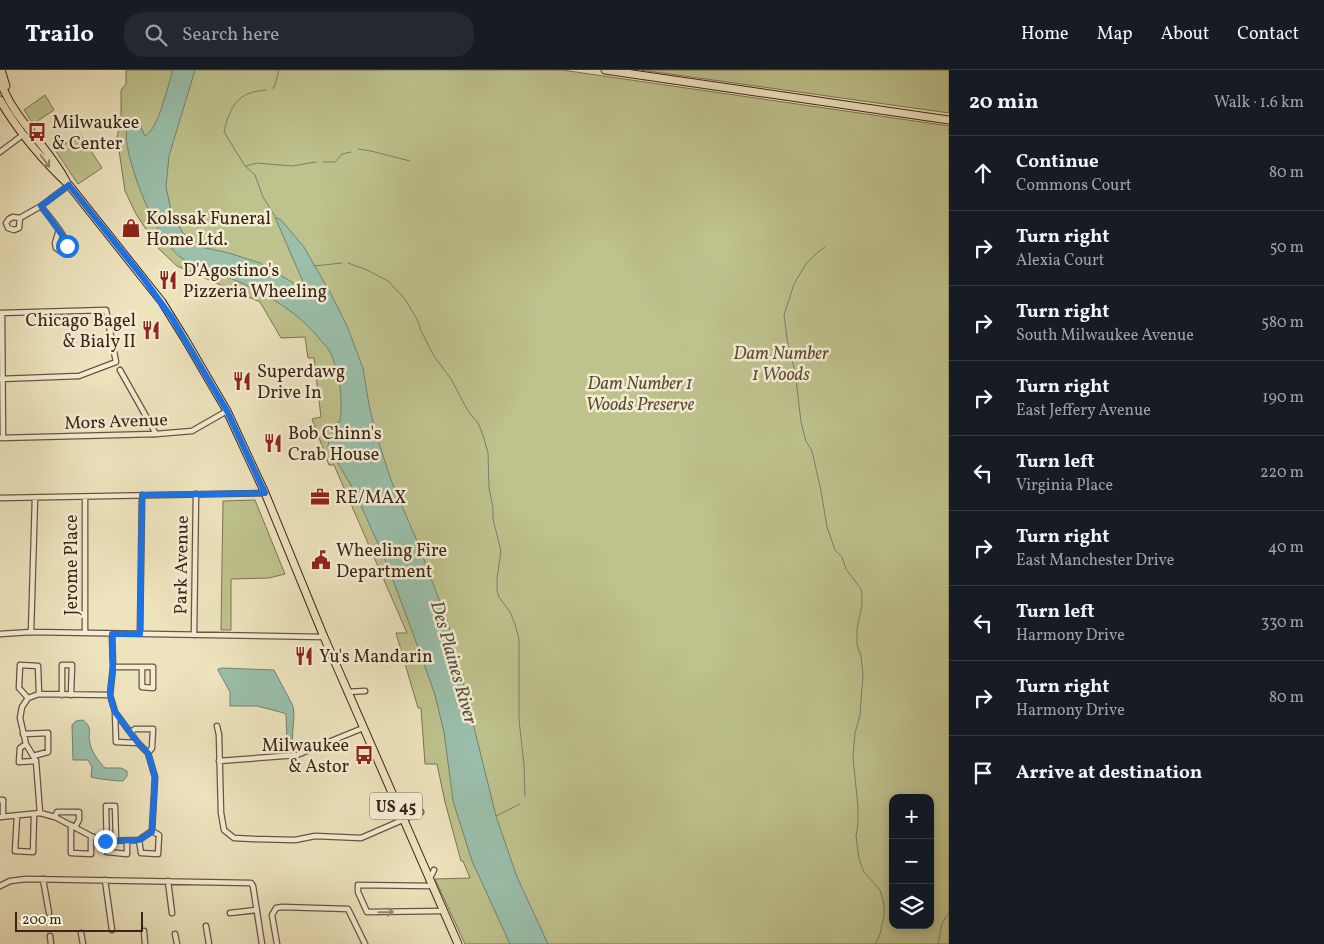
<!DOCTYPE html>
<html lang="en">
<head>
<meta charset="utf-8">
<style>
  :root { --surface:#171b24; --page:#242831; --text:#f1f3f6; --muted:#9ea1a6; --line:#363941 }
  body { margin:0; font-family:Vollkorn,serif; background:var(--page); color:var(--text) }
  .controls { position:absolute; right:15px; bottom:15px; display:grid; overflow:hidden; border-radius:10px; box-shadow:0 2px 8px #0003 }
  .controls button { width:45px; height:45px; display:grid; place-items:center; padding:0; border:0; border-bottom:1px solid var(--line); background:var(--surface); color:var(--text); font:25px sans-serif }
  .scale { position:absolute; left:15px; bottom:12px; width:128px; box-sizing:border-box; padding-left:5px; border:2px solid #3e2417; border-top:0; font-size:14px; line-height:18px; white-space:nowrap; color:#3e2417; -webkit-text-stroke:4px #f3edd4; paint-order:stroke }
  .stop { position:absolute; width:15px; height:15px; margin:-11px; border:4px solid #1a73e8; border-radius:50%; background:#fff }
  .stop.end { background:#1a73e8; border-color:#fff; box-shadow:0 1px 5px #0008 }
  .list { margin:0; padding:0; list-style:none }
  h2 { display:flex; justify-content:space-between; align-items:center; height:65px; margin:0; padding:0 20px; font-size:21px }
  h2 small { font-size:16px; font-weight:400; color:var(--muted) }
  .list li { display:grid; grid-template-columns:32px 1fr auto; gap:15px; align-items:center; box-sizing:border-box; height:75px; padding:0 20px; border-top:1px solid var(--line) }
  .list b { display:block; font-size:19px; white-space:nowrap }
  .list p { margin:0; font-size:16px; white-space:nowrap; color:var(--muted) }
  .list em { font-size:16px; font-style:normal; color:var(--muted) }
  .icon { flex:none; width:28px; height:28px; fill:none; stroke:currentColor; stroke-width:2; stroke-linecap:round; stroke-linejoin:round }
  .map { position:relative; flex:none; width:949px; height:874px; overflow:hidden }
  header { display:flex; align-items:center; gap:30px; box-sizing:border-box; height:70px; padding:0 25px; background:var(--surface); border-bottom:1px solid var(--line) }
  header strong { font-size:24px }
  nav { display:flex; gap:28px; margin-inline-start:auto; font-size:18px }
  .search { width:350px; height:45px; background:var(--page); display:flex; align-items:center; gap:12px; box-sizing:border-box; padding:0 18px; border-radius:20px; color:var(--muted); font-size:19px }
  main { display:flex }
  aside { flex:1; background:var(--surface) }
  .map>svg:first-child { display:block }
  .green { fill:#bec28d; stroke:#7e7352; fill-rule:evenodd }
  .water { fill:#9abfab; stroke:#758170 }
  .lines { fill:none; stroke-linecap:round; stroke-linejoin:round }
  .stream { stroke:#758170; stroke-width:1 }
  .street-casing { stroke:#6a5440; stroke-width:7 }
  .primary-casing { stroke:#3e2417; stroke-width:9 }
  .street { stroke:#f3edd4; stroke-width:4.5 }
  .primary { stroke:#ede3bd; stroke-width:7 }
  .oneway { stroke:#96846a }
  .oneway2 { stroke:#988876 }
  .route { stroke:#1a73e8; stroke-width:6 }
  .labels { text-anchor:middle; stroke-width:5; stroke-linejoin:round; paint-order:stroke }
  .shield { fill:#f3edd4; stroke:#746050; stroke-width:1 }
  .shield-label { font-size:16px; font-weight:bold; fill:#3e2417 }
  .poi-label { font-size:18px; fill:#3e2417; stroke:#f3edd4; text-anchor:start }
  .park-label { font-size:18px; font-style:italic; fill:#5e4c34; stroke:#f3edd4 }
  .street-label { font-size:18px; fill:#3e2417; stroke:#f3edd4 }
  .water-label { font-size:19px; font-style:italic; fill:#5a5243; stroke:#f3edd4 }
</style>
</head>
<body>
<header>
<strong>Trailo</strong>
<div class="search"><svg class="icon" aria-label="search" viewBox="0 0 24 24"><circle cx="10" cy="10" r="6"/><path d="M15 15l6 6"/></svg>Search here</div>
<nav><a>Home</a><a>Map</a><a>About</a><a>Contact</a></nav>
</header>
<main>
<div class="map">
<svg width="949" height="874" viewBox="0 0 949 874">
  <rect width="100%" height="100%" fill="#ede3bd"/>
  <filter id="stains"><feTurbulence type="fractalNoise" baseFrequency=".004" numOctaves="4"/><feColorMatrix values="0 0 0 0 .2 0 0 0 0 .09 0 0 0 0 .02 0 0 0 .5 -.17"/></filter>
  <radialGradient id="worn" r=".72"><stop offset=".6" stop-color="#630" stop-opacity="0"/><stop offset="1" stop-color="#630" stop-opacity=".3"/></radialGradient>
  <path class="green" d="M 126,0 L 562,0 L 949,56 L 949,874 L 465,874 L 435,809 L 470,808 L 463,791 L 461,791 L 445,732 L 437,694 L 425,694 L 421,638 L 418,638 L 396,563 L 407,563 L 334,395 L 329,395 L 312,349 L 321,347 L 314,288 L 308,288 L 305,267 L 281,268 L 260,232 L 177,196 L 159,179 L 136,144 L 125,121 L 117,67 L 121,49 L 121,20 L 126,14 ZM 893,728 L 930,728 L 930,855 L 893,855 Z
    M 641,0 L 949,0 L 949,43 Z
    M 45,25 L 54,40 L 33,54 L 24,40 Z
    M 80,64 L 102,98 L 78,114 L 55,80 Z
    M 255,430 L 285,504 L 269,508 L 231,509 L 231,560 L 221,560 L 223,431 Z"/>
  <path class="water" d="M 173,0 L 195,0 L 169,86 L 166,117 L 171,140 L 182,162 L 201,177 L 229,183 L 260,193 L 307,221 L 275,147 L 281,150 L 304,177 L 331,224 L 347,256 L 363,298 L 369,335 L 376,364 L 391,410 L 417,471 L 449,556 L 496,746 L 517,807 L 548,874 L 510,874 L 472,791 L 453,731 L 444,662 L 435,625 L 419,580 L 389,499 L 356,424 L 328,376 L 329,370 L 336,371 L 339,367 L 331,362 L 332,356 L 340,351 C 343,329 340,305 331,284 C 329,279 325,275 322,272 C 300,243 266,223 232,209 C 215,202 195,199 180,187 C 173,182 161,165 157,157 C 147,140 119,73 128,56 C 130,52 135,52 138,51 L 145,66 C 158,60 168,15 173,0 Z
    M 222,598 L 274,600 L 293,636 L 294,644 L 292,674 L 291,676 L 288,675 L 287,672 L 286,645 L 284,643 L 257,636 L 230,636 L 230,622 L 218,600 L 218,599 Z
    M 83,650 C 94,659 87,662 90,673 C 91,681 99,692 105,698 L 121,698 L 127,701 L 127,706 L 123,711 C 117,711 97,709 91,707 L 92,697 L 88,690 L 73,690 L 72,655 L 76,651 Z"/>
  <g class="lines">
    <path class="stream" d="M 272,18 L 274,18 L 279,0
      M 266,20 C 261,21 255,21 250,23 C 234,28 227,47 224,62 L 245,96 L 255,105 L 263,127 L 275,146
      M 358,79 L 371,81 L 410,91
      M 323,92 L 335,92 L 342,84 L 351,82
      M 246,96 L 257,93 L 292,96 L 316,92
      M 825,177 L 818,182 L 806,194 L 794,214 L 784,245 L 788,275 L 795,301 L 801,352 L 806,371 L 812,381 L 821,421 L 827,457 L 835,480 L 842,487 L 846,499 L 861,519 L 862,526 L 862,535 L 857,558 L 857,575 L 861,586 L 863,605 L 860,645 L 855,663 L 853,687 L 858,737 L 858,754 L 856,766 L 859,789 L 864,802 L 880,820 L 884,834 L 884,846 L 880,864 L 876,874
      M 348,193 L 367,200 L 388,211 L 405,229 L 418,251 L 421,261 L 434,286 L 451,309 L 468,341 L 478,353 L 483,365 L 488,383 L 489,418 L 493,438 L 493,449 L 501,481 L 497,509 L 497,520 L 499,527 L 510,542 L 515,554 L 519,569 L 519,650 L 524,695 L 525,726
      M 314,196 L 342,193
      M 496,746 L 520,734
      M 938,874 L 942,853 L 949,843"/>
    <g class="street-casing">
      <path id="street" d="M 0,82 L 24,64
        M 41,136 C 48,146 66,165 67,176 L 65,180 L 60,181 L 56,178 L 55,173 L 59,160
        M 13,147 L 20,148 L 19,158 L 14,160 L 8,158 L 6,153 L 9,149 Z
        M 20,148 L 41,136 L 69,115
        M 0,243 L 106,240 L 116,292 L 79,306 L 0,309
        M 2,243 L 3,368
        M 120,300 L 156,364
        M 0,368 L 156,364 L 192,361 L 227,341
        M 0,428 L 265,423
        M 31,562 L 35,428
        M 85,563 L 85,427
        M 0,564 L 31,562 L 324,567
        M 140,564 L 142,425
        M 194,565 L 196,424
        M 113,597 L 153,597 L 153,618 L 142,617 L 142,597
        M 347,622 L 365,621
        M 62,625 L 62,595 L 72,595 L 71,625
        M 28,628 L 19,618 L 20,595 L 38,596 L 39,624
        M 115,643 L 116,672 L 138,673
        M 217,656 L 219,665 L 221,743 L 224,760 L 234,768 L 254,769 L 295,770 L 315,766 L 361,768 L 421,742
        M 131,662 L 135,659 L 153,659 L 152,678 L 148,683
        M 23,664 L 48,663 L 48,682 L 33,686
        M 26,674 L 20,678 L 19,692 L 36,691
        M 219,691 L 297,685 L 363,658
        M 0,730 L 3,730 L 3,747
        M 40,743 L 36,691 L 26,674 L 20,648 L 22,637 L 28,628 L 39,624 L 110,625
        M 17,746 L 15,781 L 33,782 L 34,745
        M 0,747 L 40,743 L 55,747 L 91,766 L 105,771 L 139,770 L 152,761 L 155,707 L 148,683 L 138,673 L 115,642 L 110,625 L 113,597 L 112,564
        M 55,747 L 57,742 L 79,742 L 79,750 L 75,757
        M 71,755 L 71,783 L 91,784 L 91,766
        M 139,770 L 141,783 L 158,784 L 159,765 L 152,761
        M 116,771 L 115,736 L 106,736 L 107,782 L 127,784 L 127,771
        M 43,809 L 49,843
        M 105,810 L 112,860
        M 429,810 L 434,800
        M 168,811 L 172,843
        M 0,816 L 10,811 L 26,809 L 251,813 L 253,816 L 262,874
        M 431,816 L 358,815 L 358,822 L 367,842 L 442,841
        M 230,843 L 257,840
        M 206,856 L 209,874
        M 144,861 L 145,874
        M 81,863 L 83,874
        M 175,864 L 177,874
        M 50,866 L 51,874
        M 277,874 L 272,845 L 276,838 L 282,837 L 348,839 L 365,874"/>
    </g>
    <g class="primary-casing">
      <path id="primary" d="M 1,0 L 6,16
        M 605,0 L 949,50
        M 0,10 C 12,48 48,76 66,111
        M 0,30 C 17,60 44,92 69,115 L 162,232 L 185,269 L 227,341 L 265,423 L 324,567 L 458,874"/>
    </g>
    <use href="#street" class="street"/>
    <use href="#primary" class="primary"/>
  </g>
  <defs><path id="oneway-shaft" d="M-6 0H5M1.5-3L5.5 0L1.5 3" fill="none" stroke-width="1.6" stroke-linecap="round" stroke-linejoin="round" transform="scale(1.25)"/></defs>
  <use class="oneway" href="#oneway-shaft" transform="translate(45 91) rotate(53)"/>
  <use class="oneway2" href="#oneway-shaft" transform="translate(386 842) rotate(-1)"/>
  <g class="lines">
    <path class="route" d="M 67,176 L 67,172 L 41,136 L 69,115 L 144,209 L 172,248 L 227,341 L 265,423 L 142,425 L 140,564 L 112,564 L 113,597 L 110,625 L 115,642 L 138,673 L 148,683 L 155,707 L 152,762 L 139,770 L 105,771"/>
  </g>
  <defs>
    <g id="bus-bare" transform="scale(1.5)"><path d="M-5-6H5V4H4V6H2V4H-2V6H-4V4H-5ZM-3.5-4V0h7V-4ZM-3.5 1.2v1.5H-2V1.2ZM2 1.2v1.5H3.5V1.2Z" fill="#8f2418" stroke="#f3edd4" stroke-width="2.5" paint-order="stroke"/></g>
    <g id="shop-bare" transform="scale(1.5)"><path d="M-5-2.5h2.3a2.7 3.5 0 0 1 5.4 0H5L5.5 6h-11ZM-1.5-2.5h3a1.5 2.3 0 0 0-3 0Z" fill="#8f2418" stroke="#f3edd4" stroke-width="2.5" paint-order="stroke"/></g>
    <g id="restaurant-bare" transform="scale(1.5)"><path d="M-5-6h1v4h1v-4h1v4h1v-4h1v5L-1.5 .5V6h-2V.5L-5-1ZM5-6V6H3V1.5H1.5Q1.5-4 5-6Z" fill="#8f2418" stroke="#f3edd4" stroke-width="2.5" paint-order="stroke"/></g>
    <g id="office-bare" transform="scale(1.5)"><path d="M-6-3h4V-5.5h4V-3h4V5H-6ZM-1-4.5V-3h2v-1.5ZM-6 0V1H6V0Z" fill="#8f2418" stroke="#f3edd4" stroke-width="2.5" paint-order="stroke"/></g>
    <g id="civic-bare" transform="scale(1.5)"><path d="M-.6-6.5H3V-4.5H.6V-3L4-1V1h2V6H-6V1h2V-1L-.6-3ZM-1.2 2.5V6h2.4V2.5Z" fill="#8f2418" stroke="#f3edd4" stroke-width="2.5" paint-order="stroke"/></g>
  </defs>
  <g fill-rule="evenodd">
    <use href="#bus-bare" x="37" y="62"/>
    <use href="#shop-bare" x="131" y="158"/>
    <use href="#restaurant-bare" x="168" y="210"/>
    <use href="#restaurant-bare" x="151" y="260"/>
    <use href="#restaurant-bare" x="242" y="311"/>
    <use href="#restaurant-bare" x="273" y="373"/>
    <use href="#office-bare" x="320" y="427"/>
    <use href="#civic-bare" x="321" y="490"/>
    <use href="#restaurant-bare" x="304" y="586"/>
    <use href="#bus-bare" x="364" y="685"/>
  </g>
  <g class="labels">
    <rect class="shield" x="370" y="722.5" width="52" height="27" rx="4"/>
    <g class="shield-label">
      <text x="396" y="742">US 45</text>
    </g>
    <g class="poi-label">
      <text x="52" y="58">Milwaukee<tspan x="52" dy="21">&amp; Center</tspan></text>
      <text x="146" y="154">Kolssak Funeral<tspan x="146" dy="21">Home Ltd.</tspan></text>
      <text x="183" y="206">D'Agostino's<tspan x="183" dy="21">Pizzeria Wheeling</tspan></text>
      <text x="136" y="256" text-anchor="end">Chicago Bagel<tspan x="136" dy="21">&amp; Bialy II</tspan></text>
      <text x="257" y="307">Superdawg<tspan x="257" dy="21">Drive In</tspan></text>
      <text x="288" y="369">Bob Chinn's<tspan x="288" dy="21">Crab House</tspan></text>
      <text x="335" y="433">RE/MAX</text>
      <text x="336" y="486">Wheeling Fire<tspan x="336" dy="21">Department</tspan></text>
      <text x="319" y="592">Yu's Mandarin</text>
      <text x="349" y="681" text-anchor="end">Milwaukee<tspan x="349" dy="21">&amp; Astor</tspan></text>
    </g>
    <g class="park-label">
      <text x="781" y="289">Dam Number<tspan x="781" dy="21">1 Woods</tspan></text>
      <text x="640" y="319">Dam Number 1<tspan x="640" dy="21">Woods Preserve</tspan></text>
    </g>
    <g class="street-label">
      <text transform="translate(116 351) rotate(-2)" y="6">Mors Avenue</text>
      <text transform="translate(71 495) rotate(-90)" y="6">Jerome Place</text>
      <text transform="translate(181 495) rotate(-89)" y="6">Park Avenue</text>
    </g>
    <g class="water-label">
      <text transform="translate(455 592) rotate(74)" y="7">Des Plaines River</text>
    </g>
  </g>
  <rect width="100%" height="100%" filter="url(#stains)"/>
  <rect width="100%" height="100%" fill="url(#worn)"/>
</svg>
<div class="controls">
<button>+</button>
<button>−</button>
<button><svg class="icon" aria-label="layers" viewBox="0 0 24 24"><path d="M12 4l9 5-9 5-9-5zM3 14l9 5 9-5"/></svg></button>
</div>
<div class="scale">200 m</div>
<div class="stop" style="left:67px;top:176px"></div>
<div class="stop end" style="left:105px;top:771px"></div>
</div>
<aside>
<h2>20 min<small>Walk · 1.6 km</small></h2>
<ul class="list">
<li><svg class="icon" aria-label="ahead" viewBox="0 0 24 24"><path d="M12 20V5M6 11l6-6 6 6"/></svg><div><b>Continue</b><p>Commons Court</p></div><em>80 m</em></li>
<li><svg class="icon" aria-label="right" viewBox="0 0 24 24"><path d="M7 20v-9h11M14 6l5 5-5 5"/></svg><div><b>Turn right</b><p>Alexia Court</p></div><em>50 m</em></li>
<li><svg class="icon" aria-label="right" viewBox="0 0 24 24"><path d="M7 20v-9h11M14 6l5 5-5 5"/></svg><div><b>Turn right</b><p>South Milwaukee Avenue</p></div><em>580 m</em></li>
<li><svg class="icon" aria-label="right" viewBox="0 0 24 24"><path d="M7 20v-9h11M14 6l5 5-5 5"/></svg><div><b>Turn right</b><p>East Jeffery Avenue</p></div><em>190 m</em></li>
<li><svg class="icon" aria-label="left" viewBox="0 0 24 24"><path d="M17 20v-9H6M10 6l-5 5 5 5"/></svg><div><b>Turn left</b><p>Virginia Place</p></div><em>220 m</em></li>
<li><svg class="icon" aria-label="right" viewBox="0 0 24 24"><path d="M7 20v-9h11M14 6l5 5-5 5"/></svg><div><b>Turn right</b><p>East Manchester Drive</p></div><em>40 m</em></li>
<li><svg class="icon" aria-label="left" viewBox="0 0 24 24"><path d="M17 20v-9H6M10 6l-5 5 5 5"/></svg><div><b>Turn left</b><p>Harmony Drive</p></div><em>330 m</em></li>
<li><svg class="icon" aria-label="right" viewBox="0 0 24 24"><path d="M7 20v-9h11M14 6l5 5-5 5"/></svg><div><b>Turn right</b><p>Harmony Drive</p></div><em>80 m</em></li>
<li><svg class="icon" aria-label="arrive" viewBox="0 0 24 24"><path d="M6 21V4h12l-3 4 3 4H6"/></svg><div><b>Arrive at destination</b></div></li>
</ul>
</aside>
</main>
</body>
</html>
